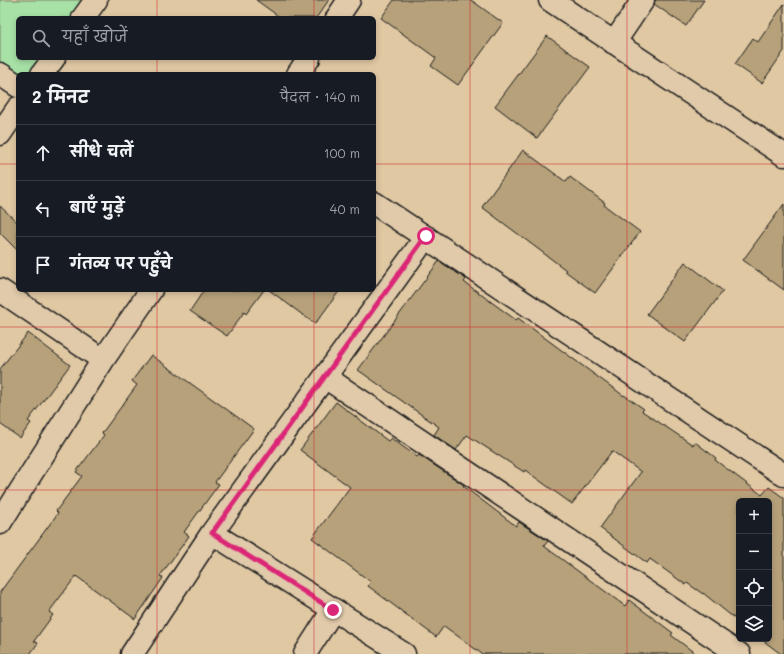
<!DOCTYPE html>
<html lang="hi">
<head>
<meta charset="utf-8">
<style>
  :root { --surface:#171b24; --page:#242831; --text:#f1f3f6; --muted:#9ea1a6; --line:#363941 }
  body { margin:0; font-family:Mali,"Playpen Sans Deva",sans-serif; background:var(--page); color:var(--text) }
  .controls { position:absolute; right:12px; bottom:12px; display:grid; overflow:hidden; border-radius:6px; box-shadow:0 2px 6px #0003 }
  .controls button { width:36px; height:36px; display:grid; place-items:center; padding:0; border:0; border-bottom:1px solid var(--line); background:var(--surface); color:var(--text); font:20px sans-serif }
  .stop { position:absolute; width:12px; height:12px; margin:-9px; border:3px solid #db2777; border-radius:50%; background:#fff }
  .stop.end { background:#db2777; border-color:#fff; box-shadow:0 1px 4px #0008 }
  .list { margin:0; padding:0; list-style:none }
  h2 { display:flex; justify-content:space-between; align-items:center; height:52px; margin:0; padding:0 16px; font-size:17px }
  h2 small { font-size:13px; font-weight:400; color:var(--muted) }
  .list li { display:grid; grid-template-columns:26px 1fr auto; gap:12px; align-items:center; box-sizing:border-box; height:56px; padding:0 16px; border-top:1px solid var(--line) }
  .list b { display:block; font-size:15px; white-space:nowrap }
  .list em { font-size:13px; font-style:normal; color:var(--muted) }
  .icon { flex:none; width:22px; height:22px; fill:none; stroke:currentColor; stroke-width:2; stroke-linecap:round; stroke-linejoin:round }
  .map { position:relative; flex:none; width:784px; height:654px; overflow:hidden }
  .search { position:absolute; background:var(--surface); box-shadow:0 2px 6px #0003; left:16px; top:16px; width:360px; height:44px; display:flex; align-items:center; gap:10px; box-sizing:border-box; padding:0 14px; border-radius:6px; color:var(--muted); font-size:15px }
  .panel { position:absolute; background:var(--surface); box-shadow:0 2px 6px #0003; left:16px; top:72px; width:360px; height:220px; border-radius:6px }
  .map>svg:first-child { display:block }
  .green { fill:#a8e1a6; stroke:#627e61 }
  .building { fill:#b6a17a; stroke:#1c1c1c }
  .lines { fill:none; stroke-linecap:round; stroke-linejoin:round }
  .minor-casing { stroke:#1c1c1c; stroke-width:25 }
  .minor { stroke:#e1caaa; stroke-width:22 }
  .route { stroke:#db2777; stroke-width:5 }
  .grid { fill:none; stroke:#d62828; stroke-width:1; stroke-opacity:0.55 }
</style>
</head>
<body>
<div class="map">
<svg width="784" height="654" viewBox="0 0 784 654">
  <rect width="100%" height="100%" fill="#e0c8a3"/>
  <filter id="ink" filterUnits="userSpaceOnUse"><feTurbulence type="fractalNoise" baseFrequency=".025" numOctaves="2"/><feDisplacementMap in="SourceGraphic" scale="8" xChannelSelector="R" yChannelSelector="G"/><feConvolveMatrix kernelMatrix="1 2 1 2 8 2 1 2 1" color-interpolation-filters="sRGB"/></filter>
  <g filter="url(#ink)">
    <path class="green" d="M 0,0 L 96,0 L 83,18 L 18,18 L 18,58 L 54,58 L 42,74 L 0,74 Z"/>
    <path class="building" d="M 256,0 L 329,0 L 316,18 L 281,18 Z
      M 394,0 L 471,0 L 503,23 L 458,85 L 431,66 L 436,58 L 381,18 Z
      M 655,0 L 704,0 L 686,26 L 654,4 Z
      M 784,4 L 784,51 L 762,83 L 735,64 L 753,38 L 758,42 Z
      M 547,36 L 590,67 L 537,138 L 495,106 Z
      M 523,150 L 566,182 L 570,177 L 605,203 L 604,205 L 640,232 L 595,293 L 565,271 L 566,270 L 482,207 Z
      M 784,204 L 784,290 L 743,260 Z
      M 0,206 L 18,223 L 18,251 L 0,233 Z
      M 439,261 L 466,279 L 464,282 L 516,320 L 518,318 L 591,372 L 624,396 L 624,395 L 644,409 L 642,411 L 693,445 L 695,442 L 716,458 L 715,460 L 762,495 L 769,487 L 784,498 L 784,654 L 781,654 L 761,639 L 769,639 L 769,501 L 739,501 L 739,622 L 703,593 L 703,594 L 687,583 L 686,585 L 650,559 L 647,563 L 600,528 L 641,472 L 612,451 L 572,504 L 525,470 L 524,472 L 467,435 L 456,450 L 434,435 L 439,427 L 358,370 Z
      M 685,262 L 723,291 L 685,342 L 647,314 Z
      M 204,290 L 264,290 L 246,314 L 244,312 L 227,336 L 190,311 Z
      M 269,290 L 340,290 L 315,324 Z
      M 28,333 L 70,365 L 28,421 L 31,423 L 20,438 L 0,424 L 0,369 Z
      M 151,355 L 254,429 L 215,482 L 219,484 L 184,532 L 189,536 L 160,576 L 163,578 L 135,619 L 76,576 L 49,612 L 53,615 L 34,641 L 38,643 L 30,654 L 0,654 L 0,592 L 58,513 L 56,511 L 82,476 L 76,472 L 104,435 L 102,433 L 137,385 L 132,381 Z
      M 336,402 L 388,441 L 391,438 L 417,457 L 419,455 L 464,485 L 463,486 L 516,526 L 519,522 L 548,541 L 544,546 L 625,606 L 629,600 L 673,633 L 671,635 L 696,654 L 482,654 L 444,626 L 436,637 L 368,586 L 371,582 L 312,538 L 350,487 L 300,450 Z"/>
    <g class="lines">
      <g class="minor-casing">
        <path id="minor" d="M 550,0 L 784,155
          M 83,18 L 96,0
          M 337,18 L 349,0
          M 614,43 L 643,0
          M 0,74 L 18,86
          M 42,74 L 54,58
          M 298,74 L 309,58
          M 0,134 L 18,108
          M 374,203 L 784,475
          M 0,290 L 103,360
          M 325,377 L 739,654
          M 0,523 L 103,360 L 151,290
          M 212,533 L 404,654
          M 132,654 L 212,533 L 426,237
          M 305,654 L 333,610"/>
      </g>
      <use href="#minor" class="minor"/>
    </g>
  </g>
  <g class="lines" filter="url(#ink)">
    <path class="route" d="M 333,610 L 212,533 L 426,236"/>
  </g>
  <path class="grid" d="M 157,0 L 157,18M 314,0 L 314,18M 470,0 L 470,654M 627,0 L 627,654M 157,58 L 157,74M 314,58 L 314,74M 0,164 L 18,164M 374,164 L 784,164M 157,290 L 157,654M 314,290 L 314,654M 0,327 L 784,327M 0,490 L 784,490"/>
</svg>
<div class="controls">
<button>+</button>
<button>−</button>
<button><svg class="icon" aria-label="locate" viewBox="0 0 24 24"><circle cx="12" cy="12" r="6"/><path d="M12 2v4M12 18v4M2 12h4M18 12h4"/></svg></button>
<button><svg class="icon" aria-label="layers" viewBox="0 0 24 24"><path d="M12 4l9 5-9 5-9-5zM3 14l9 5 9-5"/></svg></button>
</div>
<div class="stop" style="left:426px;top:236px"></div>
<div class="stop end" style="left:333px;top:610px"></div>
<div class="search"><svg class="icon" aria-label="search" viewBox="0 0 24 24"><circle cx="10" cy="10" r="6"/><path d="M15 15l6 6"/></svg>यहाँ खोजें</div>
<section class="panel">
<h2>2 मिनट<small>पैदल · 140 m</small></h2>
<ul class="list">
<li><svg class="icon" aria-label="ahead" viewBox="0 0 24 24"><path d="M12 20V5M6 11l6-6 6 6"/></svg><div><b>सीधे चलें</b></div><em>100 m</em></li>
<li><svg class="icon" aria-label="left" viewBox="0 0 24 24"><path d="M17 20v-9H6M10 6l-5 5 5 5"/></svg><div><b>बाएँ मुड़ें</b></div><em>40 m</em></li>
<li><svg class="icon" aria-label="arrive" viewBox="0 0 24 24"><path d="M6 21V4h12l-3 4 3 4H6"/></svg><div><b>गंतव्य पर पहुँचे</b></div></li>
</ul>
</section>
</div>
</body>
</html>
